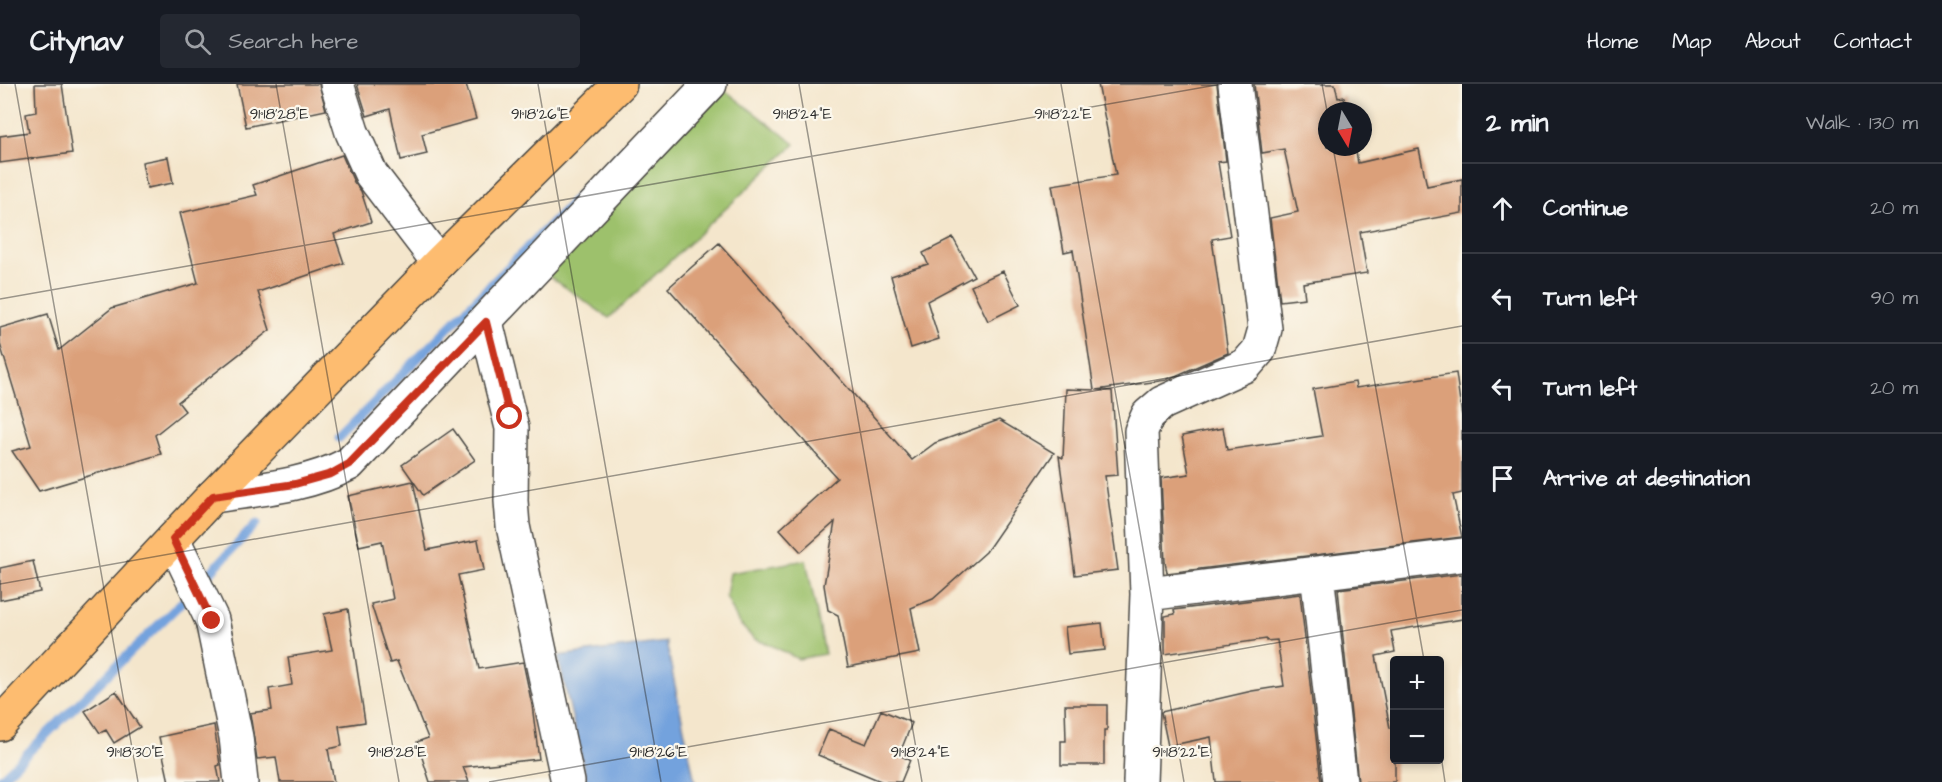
<!DOCTYPE html>
<html lang="en">
<head>
<meta charset="utf-8">
<style>
  :root { --surface:#171b24; --page:#242831; --text:#f1f3f6; --muted:#9ea1a6; --line:#363941 }
  body { margin:0; font-family:"Architects Daughter",sans-serif; background:var(--page); color:var(--text) }
  .controls { position:absolute; right:18px; bottom:18px; display:grid; overflow:hidden; border-radius:6px; box-shadow:0 3px 9px #0003 }
  .controls button { width:54px; height:54px; display:grid; place-items:center; padding:0; border:0; border-bottom:2px solid var(--line); background:var(--surface); color:var(--text); font:30px sans-serif }
  .compass { position:absolute; left:1318px; top:18px; width:54px; height:54px; border-radius:50%; background:var(--surface); box-shadow:0 3px 9px #0003; rotate:170deg }
  .stop { position:absolute; width:18px; height:18px; margin:-14px; border:4px solid #c8321e; border-radius:50%; background:#fff }
  .stop.end { background:#c8321e; border-color:#fff; box-shadow:0 2px 6px #0008 }
  .list { margin:0; padding:0; list-style:none }
  h2 { display:flex; justify-content:space-between; align-items:center; height:78px; margin:0; padding:0 24px; font-size:26px }
  h2 small { font-size:20px; font-weight:400; color:var(--muted) }
  .list li { display:grid; grid-template-columns:39px 1fr auto; gap:18px; align-items:center; box-sizing:border-box; height:90px; padding:0 24px; border-top:2px solid var(--line) }
  .list b { display:block; font-size:22px; white-space:nowrap }
  .list em { font-size:20px; font-style:normal; color:var(--muted) }
  .icon { flex:none; width:33px; height:33px; fill:none; stroke:currentColor; stroke-width:2; stroke-linecap:round; stroke-linejoin:round }
  .map { position:relative; flex:none; width:1462px; height:698px; overflow:hidden }
  header { display:flex; align-items:center; gap:36px; box-sizing:border-box; height:84px; padding:0 30px; background:var(--surface); border-bottom:2px solid var(--line) }
  header strong { font-size:28px }
  nav { display:flex; gap:33px; margin-inline-start:auto; font-size:21px }
  .search { width:420px; height:54px; background:var(--page); display:flex; align-items:center; gap:15px; box-sizing:border-box; padding:0 21px; border-radius:6px; color:var(--muted); font-size:22px }
  main { display:flex }
  aside { flex:1; background:var(--surface) }
  .map>svg:first-child { display:block }
  .green { fill:#9dc16c; stroke:#64764c; stroke-width:1.5 }
  .water { fill:#73a2dd; stroke:#4f6684; stroke-width:1.5 }
  .lines { fill:none; stroke-linecap:round; stroke-linejoin:round }
  .stream { stroke:#73a2dd; stroke-width:9 }
  .building { fill:#dba07a }
  .minor-casing { stroke:#494743; stroke-width:36 }
  .major-casing { stroke:#494743; stroke-width:36 }
  .minor { stroke:#fff; stroke-width:33 }
  .major { stroke:#fdbc6f; stroke-width:33 }
  .route { stroke:#c8321e; stroke-width:8 }
  .ticks { fill:none; stroke:#2b2b2b; stroke-width:1.5; stroke-opacity:0.45 }
  .ticks-label { font-size:15px; text-anchor:middle; fill:#2b2b2b; stroke:#fbf7ec; stroke-width:4.5; stroke-linejoin:round; paint-order:stroke }
</style>
</head>
<body>
<header>
<strong>Citynav</strong>
<div class="search"><svg class="icon" aria-label="search" viewBox="0 0 24 24"><circle cx="10" cy="10" r="6"/><path d="M15 15l6 6"/></svg>Search here</div>
<nav><a>Home</a><a>Map</a><a>About</a><a>Contact</a></nav>
</header>
<main>
<div class="map">
<svg width="1462" height="698" viewBox="0 0 1462 698">
  <rect width="100%" height="100%" fill="#fbf7ec"/>
  <filter id="ink" filterUnits="userSpaceOnUse"><feTurbulence type="fractalNoise" baseFrequency=".0167" numOctaves="2"/><feDisplacementMap in="SourceGraphic" scale="12" xChannelSelector="R" yChannelSelector="G"/><feConvolveMatrix kernelMatrix="1 2 1 2 8 2 1 2 1" color-interpolation-filters="sRGB"/></filter>
  <filter id="wash" filterUnits="userSpaceOnUse"><feTurbulence type="fractalNoise" baseFrequency=".008" numOctaves="4" result="noise"/><feDisplacementMap in="SourceGraphic" scale="24" xChannelSelector="R" yChannelSelector="G"/><feGaussianBlur stdDeviation="1.35" result="paint"/><feColorMatrix in="noise" values="0 0 0 0 0 0 0 0 0 0 0 0 0 0 0 0 0 1.4 0 .05"/><feComposite in="paint" operator="in"/></filter>
  <g filter="url(#wash)">
    <rect width="100%" height="100%" fill="#f4e6cc"/>
    <path class="green" d="M 722,4 L 795,60 L 609,234 L 542,187 Z
      M 806,476 L 825,570 L 798,575 L 773,562 L 754,555 L 738,538 L 726,512 L 730,489 Z"/>
    <path class="water" d="M 666,558 L 695,698 L 587,698 L 558,572 Z"/>
    <g class="lines">
      <path class="stream" d="M 339,354 L 637,53
        M 207,492 L 257,439
        M 0,696 L 186,514"/>
    </g>
    <g id="blocks">
      <path class="building" d="M 35,0 L 62,0 L 72,69 L 0,79 L 0,52 L 29,48 L 26,30 L 36,28 Z
        M 237,0 L 319,0 L 326,26 L 246,43 Z
        M 357,0 L 466,0 L 476,35 L 422,50 L 427,70 L 401,76 L 390,25 L 367,32 Z
        M 1098,0 L 1217,0 L 1226,77 L 1218,78 L 1230,152 L 1212,155 L 1228,269 L 1166,296 L 1096,306 L 1112,307 L 1118,391 L 1105,392 L 1118,486 L 1075,491 L 1059,372 L 1063,374 L 1066,305 L 1094,306 L 1073,166 L 1064,168 L 1052,101 L 1116,91 Z
        M 1254,0 L 1335,0 L 1338,14 L 1344,13 L 1347,27 L 1327,27 L 1327,63 L 1355,63 L 1358,79 L 1419,65 L 1427,102 L 1462,95 L 1462,129 L 1360,148 L 1367,189 L 1303,199 L 1305,214 L 1280,217 L 1270,134 L 1298,128 L 1284,65 L 1262,69 Z
        M 342,71 L 354,98 L 361,107 L 371,138 L 334,150 L 344,179 L 258,208 L 270,246 L 178,318 L 185,327 L 155,351 L 161,370 L 39,407 L 12,367 L 31,362 L 0,260 L 0,244 L 48,230 L 59,266 L 112,224 L 198,199 L 180,129 L 257,111 L 253,101 Z
        M 168,73 L 173,99 L 147,104 L 142,78 Z
        M 953,154 L 974,192 L 927,217 L 939,255 L 911,264 L 891,192 L 928,180 L 923,169 Z
        M 719,159 L 912,376 L 935,359 L 999,336 L 1054,369 L 986,468 L 933,515 L 911,524 L 920,569 L 848,583 L 838,531 L 828,526 L 824,501 L 835,438 L 801,468 L 780,445 L 837,394 L 668,204 Z
        M 1003,187 L 1020,221 L 988,237 L 971,202 Z
        M 1456,289 L 1462,333 L 1462,409 L 1453,411 L 1462,453 L 1167,489 L 1165,478 L 1161,394 L 1189,390 L 1182,352 L 1223,344 L 1227,366 L 1322,352 L 1313,305 L 1355,298 L 1356,304 Z
        M 453,345 L 475,376 L 423,411 L 402,381 Z
        M 413,397 L 427,466 L 478,456 L 484,486 L 458,491 L 479,585 L 523,578 L 532,621 L 539,675 L 463,683 L 469,698 L 430,698 L 417,658 L 428,654 L 397,577 L 390,579 L 371,520 L 393,515 L 382,457 L 359,462 L 348,412 Z
        M 33,477 L 40,508 L 0,516 L 0,484 Z
        M 1462,490 L 1462,535 L 1391,547 L 1395,568 L 1376,572 L 1390,644 L 1395,643 L 1395,698 L 1358,698 L 1338,505 Z
        M 1300,510 L 1321,698 L 1216,698 L 1211,653 L 1168,662 L 1161,628 L 1252,607 L 1284,602 L 1277,556 L 1266,557 L 1266,555 L 1165,570 L 1165,532 L 1175,530 L 1174,526 Z
        M 348,525 L 365,638 L 339,642 L 342,662 L 328,665 L 334,698 L 280,698 L 276,673 L 257,675 L 250,629 L 272,626 L 269,605 L 292,601 L 288,573 L 332,566 L 324,530 Z
        M 1102,539 L 1105,566 L 1068,570 L 1065,543 Z
        M 116,607 L 140,643 L 114,659 L 106,646 L 100,649 L 85,627 Z
        M 1065,621 L 1107,621 L 1107,646 L 1104,646 L 1104,681 L 1061,681 L 1061,657 L 1066,657 Z
        M 881,626 L 912,639 L 899,671 L 910,676 L 901,698 L 883,698 L 818,671 L 829,645 L 866,660 Z
        M 214,641 L 220,681 L 217,682 L 220,698 L 169,698 L 159,653 Z"/>
    </g>
  </g>
  <g filter="url(#ink)">
    <use href="#blocks" fill-opacity="0" stroke="#494743" stroke-width="1.5"/>
    <g class="lines">
      <g class="minor-casing">
        <path id="minor" d="M 337,0 L 352,48 L 371,90 L 439,179
          M 486,238 L 512,344 L 511,417 L 513,442 L 568,698
          M 213,412 C 260,405 307,402 349,380 L 710,0
          M 173,455 L 212,536 L 236,653 L 241,698
          M 1317,489 L 1340,698
          M 1147,510 L 1462,471
          M 1140,698 L 1147,510 L 1141,347 L 1148,331 L 1162,319 L 1246,281 L 1259,266 L 1265,245 L 1235,0"/>
      </g>
      <g class="major-casing">
        <path id="major" d="M 0,640 L 213,412 L 439,179 L 620,0"/>
      </g>
      <use href="#minor" class="minor"/>
      <use href="#major" class="major"/>
    </g>
  </g>
  <g class="lines" filter="url(#ink)">
    <path class="route" d="M 212,537 L 173,455 L 213,412 L 295,400 L 331,390 L 349,380 L 486,238 L 510,333"/>
  </g>
  <path class="ticks" d="M 15,0 L 138,698M 276,0 L 399,698M 538,0 L 661,698M 799,0 L 922,698M 1061,0 L 1184,698M 1322,0 L 1327,27M 1333,63 L 1424,576M 0,215 L 1222,0M 0,500 L 1462,242M 1440,665 L 1445,698M 489,698 L 1462,526"/>
  <g class="ticks-label">
    <text x="279" y="35">91°18'28"E</text>
    <text x="540" y="35">91°18'26"E</text>
    <text x="802" y="35">91°18'24"E</text>
    <text x="1063" y="35">91°18'22"E</text>
    <text x="135" y="673">91°18'30"E</text>
    <text x="397" y="673">91°18'28"E</text>
    <text x="658" y="673">91°18'26"E</text>
    <text x="920" y="673">91°18'24"E</text>
    <text x="1181" y="673">91°18'22"E</text>
  </g>
</svg>
<div class="controls">
<button>+</button>
<button>−</button>
</div>
<svg class="compass" viewBox="-18 -18 36 36"><path d="M0-13l5 13h-10z" fill="#e53935"/><path d="M0 13l5-13h-10z" fill="#9ea1a6"/></svg>
<div class="stop" style="left:510px;top:333px"></div>
<div class="stop end" style="left:212px;top:537px"></div>
</div>
<aside>
<h2>2 min<small>Walk · 130 m</small></h2>
<ul class="list">
<li><svg class="icon" aria-label="ahead" viewBox="0 0 24 24"><path d="M12 20V5M6 11l6-6 6 6"/></svg><div><b>Continue</b></div><em>20 m</em></li>
<li><svg class="icon" aria-label="left" viewBox="0 0 24 24"><path d="M17 20v-9H6M10 6l-5 5 5 5"/></svg><div><b>Turn left</b></div><em>90 m</em></li>
<li><svg class="icon" aria-label="left" viewBox="0 0 24 24"><path d="M17 20v-9H6M10 6l-5 5 5 5"/></svg><div><b>Turn left</b></div><em>20 m</em></li>
<li><svg class="icon" aria-label="arrive" viewBox="0 0 24 24"><path d="M6 21V4h12l-3 4 3 4H6"/></svg><div><b>Arrive at destination</b></div></li>
</ul>
</aside>
</main>
</body>
</html>
